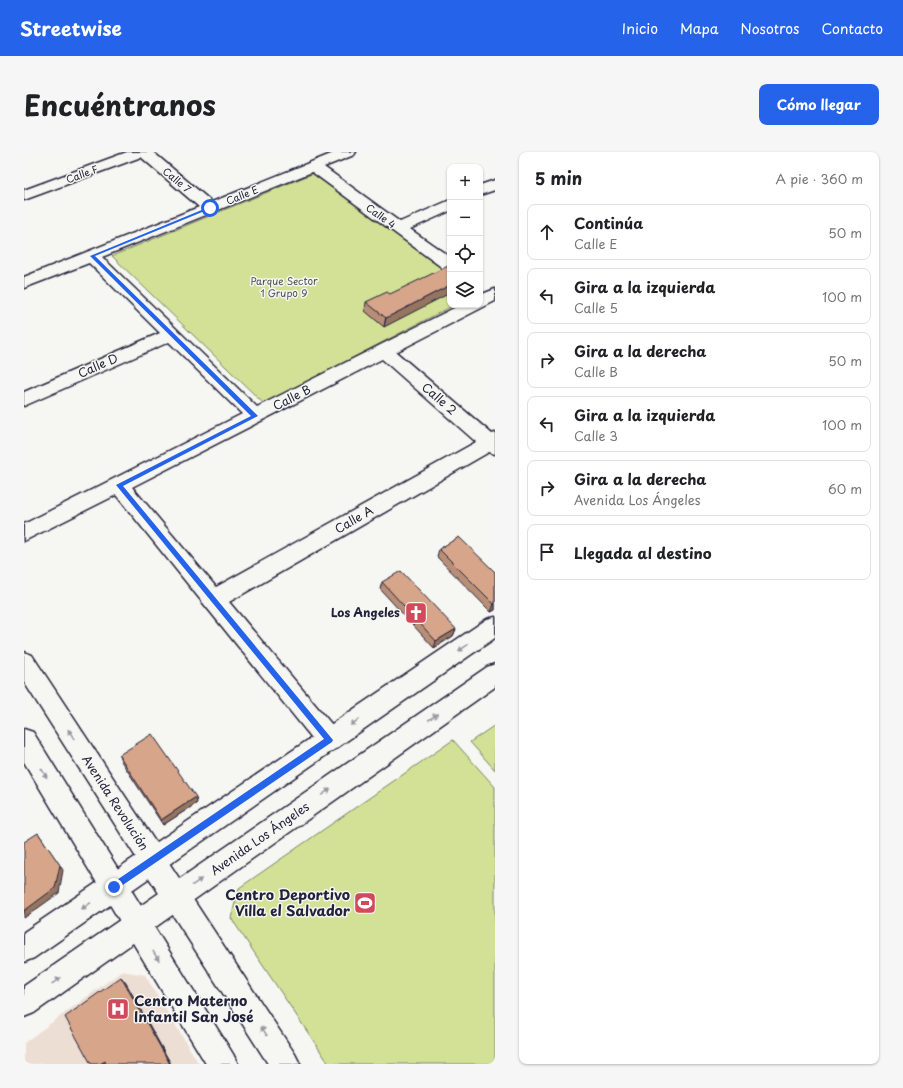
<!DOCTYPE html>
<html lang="es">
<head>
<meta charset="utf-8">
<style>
  :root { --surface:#fff; --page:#f6f6f6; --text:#202124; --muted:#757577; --line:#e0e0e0; --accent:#2563eb }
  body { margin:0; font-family:"Playpen Sans",sans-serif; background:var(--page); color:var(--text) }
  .controls { position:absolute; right:12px; top:12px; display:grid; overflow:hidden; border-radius:8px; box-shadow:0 1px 3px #0004 }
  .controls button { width:36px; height:36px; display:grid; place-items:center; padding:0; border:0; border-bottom:1px solid var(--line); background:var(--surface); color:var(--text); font:20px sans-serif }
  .stop { position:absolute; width:12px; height:12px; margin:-9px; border:3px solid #2563eb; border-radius:50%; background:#fff }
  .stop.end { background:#2563eb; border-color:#fff; box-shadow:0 1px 4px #0008 }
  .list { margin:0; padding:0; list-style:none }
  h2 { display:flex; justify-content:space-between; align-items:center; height:52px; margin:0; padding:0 16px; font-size:17px }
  h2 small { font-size:13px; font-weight:400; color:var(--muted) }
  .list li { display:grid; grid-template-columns:26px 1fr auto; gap:12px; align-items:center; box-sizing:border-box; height:56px; margin:0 8px 8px; padding:0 8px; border:1px solid var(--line); border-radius:8px }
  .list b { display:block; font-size:15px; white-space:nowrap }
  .list p { margin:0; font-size:13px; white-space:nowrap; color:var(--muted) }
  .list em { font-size:13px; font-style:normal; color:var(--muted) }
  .icon { flex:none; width:22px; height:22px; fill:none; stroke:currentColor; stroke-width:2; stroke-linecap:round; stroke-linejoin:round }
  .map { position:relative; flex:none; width:471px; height:912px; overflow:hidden; border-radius:8px }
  header { display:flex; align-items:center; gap:24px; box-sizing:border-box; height:56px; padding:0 20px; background:var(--accent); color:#fff }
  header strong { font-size:19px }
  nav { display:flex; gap:22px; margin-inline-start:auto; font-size:14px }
  .intro { display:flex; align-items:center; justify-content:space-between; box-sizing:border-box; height:96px; padding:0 24px }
  h1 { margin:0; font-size:28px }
  .button { padding:10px 18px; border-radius:8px; background:var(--accent); color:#fff; font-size:14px; font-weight:700 }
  main { display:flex; gap:24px; padding:0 24px }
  aside { flex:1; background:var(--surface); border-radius:8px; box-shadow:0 1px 3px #0004 }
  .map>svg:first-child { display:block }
  .built { fill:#edded3 }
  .green { fill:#d2e195; stroke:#7a8268 }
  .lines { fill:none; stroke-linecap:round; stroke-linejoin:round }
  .minor-casing { stroke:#22223b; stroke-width:3 }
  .tertiary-casing { stroke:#22223b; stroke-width:3 }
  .secondary-casing { stroke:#22223b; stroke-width:3 }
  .minor { fill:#f6f6f2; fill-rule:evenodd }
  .tertiary { fill:#f6f6f2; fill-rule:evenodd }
  .secondary { fill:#f6f6f2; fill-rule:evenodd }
  .wall { fill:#b98e77; stroke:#22223b }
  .shaded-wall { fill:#967461; stroke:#22223b }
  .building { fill:#d7a58a; stroke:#22223b }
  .oneway { fill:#9797a0 }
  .route { fill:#2563eb }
  .labels { text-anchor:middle; stroke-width:3; stroke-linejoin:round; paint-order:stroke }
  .far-street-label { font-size:10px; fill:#22223b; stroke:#f6f6f2 }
  .far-park-label { font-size:10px; fill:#4e5252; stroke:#f6f6f2 }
  .street-label { font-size:12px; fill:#22223b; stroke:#f6f6f2 }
  .poi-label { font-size:12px; font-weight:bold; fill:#22223b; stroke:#f6f6f2; text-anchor:end }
  .near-poi-label { font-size:14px; font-weight:bold; fill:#22223b; stroke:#f6f6f2; text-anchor:end }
</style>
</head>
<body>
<header>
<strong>Streetwise</strong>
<nav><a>Inicio</a><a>Mapa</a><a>Nosotros</a><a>Contacto</a></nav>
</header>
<div class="intro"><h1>Encuéntranos</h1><a class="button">Cómo llegar</a></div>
<main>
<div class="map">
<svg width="471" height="912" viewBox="0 0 471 912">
  <rect width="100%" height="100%" fill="#f6f6f2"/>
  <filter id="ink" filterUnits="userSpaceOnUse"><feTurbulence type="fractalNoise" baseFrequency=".025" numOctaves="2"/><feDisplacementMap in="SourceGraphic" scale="8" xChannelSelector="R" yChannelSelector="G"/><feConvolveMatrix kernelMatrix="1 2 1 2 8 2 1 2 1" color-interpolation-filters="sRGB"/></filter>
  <g filter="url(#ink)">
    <path class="built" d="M 98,819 L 121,823 L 175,912 L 0,912 L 0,891 Z"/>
    <path class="green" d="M 290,21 L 426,120 L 426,153 L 430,153 L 240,252 L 88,104 Z
      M 471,573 L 471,618 L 446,590 Z
      M 429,588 L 471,635 L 471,912 L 305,912 L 207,766 L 215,736 Z"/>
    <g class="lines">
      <g class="minor-casing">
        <path id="minor" d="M 103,0 L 129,0 L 188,50 L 312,0 L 332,0 L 330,3 L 300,15 L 376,70 L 426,48 L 426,59 L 386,77 L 426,105 L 426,118 L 420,117 L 288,20 L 78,105 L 233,255 L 436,153 L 456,153 L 456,143 L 471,137 L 471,149 L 372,200 L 468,282 L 471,281 L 471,302 L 465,300 L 205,450 L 314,580 L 317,588 L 314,596 L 305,599 L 296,596 L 92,343 L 0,389 L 0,372 L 218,262 L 145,190 L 0,254 L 0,240 L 136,181 L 65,111 L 0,136 L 0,125 L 175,55 L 117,5 L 0,48 L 0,38 ZM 358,207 L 452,290 L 192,435 L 108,335 Z
          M 471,28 L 471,38 L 456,43 L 456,33 Z"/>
      </g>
      <g class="tertiary-casing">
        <path id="tertiary" d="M 471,465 L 471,486 L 10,806 L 0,810 L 0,780 L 463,467 Z
          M 471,512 L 471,535 L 10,861 L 0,865 L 0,834 L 463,515 Z"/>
      </g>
      <g class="secondary-casing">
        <path id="secondary" d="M 0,500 L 8,503 L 271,902 L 276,912 L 244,912 L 0,530 Z
          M 0,577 L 9,580 L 209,902 L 214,912 L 182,912 L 0,610 Z"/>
      </g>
      <use href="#minor" class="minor"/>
      <use href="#tertiary" class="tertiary"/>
      <use href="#secondary" class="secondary"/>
    </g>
    <path class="wall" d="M 366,142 L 360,175 L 341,159 L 342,150 Z
      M 415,397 L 471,420 L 471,458 L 467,460 L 413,405 Z
      M 358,430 L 432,477 L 429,484 L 410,496 L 356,437 Z
      M 95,603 L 173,651 L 139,673 L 97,609 Z"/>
    <path class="shaded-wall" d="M 426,133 L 426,141 L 360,175 L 362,166 Z
      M 470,452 L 471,452 L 471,458 L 467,460 Z
      M 432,477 L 429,484 L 410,496 L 412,489 Z
      M 172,645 L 173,651 L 139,673 L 137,668 Z
      M 14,681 L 39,718 L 35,741 L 0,766 L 0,759 Z
      M 97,825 L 102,831 L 147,912 L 146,912 Z
      M 81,909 L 86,912 L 76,912 Z"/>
    <path class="building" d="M 424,114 L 426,119 L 426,133 L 362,166 L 342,150 L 363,140 L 366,142 Z
      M 435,385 L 471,420 L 471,452 L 470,452 L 415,397 Z
      M 377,419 L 432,477 L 412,489 L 358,430 Z
      M 128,582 L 172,645 L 137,668 L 95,603 Z
      M 14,681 L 36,713 L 31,736 L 0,759 L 0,690 Z
      M 97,825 L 146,912 L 82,912 L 81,909 L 76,912 L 67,912 L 41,865 Z"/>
    <defs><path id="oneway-solid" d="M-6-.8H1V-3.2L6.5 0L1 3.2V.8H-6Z"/></defs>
    <g class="oneway">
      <use href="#oneway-solid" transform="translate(439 496) rotate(146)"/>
      <use href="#oneway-solid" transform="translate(409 565) rotate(-35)"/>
      <use href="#oneway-solid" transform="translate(331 570) rotate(146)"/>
      <use href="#oneway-solid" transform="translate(47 582) rotate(-123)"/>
      <use href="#oneway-solid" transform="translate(20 621) rotate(58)"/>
      <use href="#oneway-solid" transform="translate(302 640) rotate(-35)"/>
      <use href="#oneway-solid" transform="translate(173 730) rotate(-35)"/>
      <use href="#oneway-solid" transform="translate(62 754) rotate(146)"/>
      <use href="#oneway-solid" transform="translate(132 804) rotate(58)"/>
      <use href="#oneway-solid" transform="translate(32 829) rotate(-35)"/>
      <use href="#oneway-solid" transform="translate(240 879) rotate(-123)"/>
    </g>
  </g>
  <path class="route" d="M 185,55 L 188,56 L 71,104 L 234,264 L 99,334 L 309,588 L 308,590 L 90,739 L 86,735 L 87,732 L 300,587 L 92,333 L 227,264 L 66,104 Z"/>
  <defs>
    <g id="church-square" transform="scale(1.15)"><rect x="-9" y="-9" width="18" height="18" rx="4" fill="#d1495b" stroke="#f6f6f2"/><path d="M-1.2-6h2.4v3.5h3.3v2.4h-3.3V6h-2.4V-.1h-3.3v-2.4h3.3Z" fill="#fff"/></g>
    <g id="stadium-square" transform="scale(1.15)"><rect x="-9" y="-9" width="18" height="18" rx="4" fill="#d1495b" stroke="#f6f6f2"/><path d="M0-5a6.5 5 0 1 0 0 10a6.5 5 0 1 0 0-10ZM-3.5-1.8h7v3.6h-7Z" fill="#fff"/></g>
    <g id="hospital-square" transform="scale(1.15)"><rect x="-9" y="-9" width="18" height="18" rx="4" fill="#d1495b" stroke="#f6f6f2"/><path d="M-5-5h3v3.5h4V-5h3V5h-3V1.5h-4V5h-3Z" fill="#fff"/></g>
  </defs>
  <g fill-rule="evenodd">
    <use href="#church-square" x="392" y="461"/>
    <use href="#stadium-square" x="341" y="751"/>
    <use href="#hospital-square" x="94" y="857"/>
  </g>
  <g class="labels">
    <g class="far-street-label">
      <text transform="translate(58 22) rotate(-20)" y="4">Calle F</text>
      <text transform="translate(153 28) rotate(40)" y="4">Calle 7</text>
      <text transform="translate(218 43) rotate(-22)" y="4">Calle E</text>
      <text transform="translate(357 64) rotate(36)" y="4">Calle 4</text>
    </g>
    <g class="far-park-label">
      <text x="260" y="133">Parque Sector<tspan x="260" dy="12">1 Grupo 9</tspan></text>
    </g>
    <g class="street-label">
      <text transform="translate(74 214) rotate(-24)" y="4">Calle D</text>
      <text transform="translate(268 246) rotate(-27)" y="4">Calle B</text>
      <text transform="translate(415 247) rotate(41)" y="4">Calle 2</text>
      <text transform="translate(330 368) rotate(-30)" y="4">Calle A</text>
      <text transform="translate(91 651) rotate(57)" y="4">Avenida Revolución</text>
      <text transform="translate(236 687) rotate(-35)" y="4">Avenida Los Ángeles</text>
    </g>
    <g class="poi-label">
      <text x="376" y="465">Los Angeles</text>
    </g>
    <g class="near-poi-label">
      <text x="326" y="748">Centro Deportivo<tspan x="326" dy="16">Villa el Salvador</tspan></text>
      <text x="110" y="854" text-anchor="start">Centro Materno<tspan x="110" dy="16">Infantil San José</tspan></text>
    </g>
  </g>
</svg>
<div class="controls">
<button>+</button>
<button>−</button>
<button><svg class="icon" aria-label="locate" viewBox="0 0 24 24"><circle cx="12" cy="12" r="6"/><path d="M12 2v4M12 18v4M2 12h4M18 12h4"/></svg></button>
<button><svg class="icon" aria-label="layers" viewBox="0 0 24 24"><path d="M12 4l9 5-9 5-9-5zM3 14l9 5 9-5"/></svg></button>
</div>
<div class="stop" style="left:186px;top:56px"></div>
<div class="stop end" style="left:90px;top:735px"></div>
</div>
<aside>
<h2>5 min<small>A pie · 360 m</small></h2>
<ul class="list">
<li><svg class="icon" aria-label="ahead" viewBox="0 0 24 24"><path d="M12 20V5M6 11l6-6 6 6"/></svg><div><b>Continúa</b><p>Calle E</p></div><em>50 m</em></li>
<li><svg class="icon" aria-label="left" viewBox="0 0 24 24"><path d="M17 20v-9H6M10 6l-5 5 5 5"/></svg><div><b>Gira a la izquierda</b><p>Calle 5</p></div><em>100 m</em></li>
<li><svg class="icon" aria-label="right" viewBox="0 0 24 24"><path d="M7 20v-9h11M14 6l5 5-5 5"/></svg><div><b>Gira a la derecha</b><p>Calle B</p></div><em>50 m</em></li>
<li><svg class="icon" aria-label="left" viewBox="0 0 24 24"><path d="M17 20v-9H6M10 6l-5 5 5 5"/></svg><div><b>Gira a la izquierda</b><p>Calle 3</p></div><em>100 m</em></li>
<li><svg class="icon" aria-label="right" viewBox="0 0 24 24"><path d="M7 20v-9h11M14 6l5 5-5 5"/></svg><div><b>Gira a la derecha</b><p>Avenida Los Ángeles</p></div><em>60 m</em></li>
<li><svg class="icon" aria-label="arrive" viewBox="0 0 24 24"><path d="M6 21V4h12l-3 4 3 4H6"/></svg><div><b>Llegada al destino</b></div></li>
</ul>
</aside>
</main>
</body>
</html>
